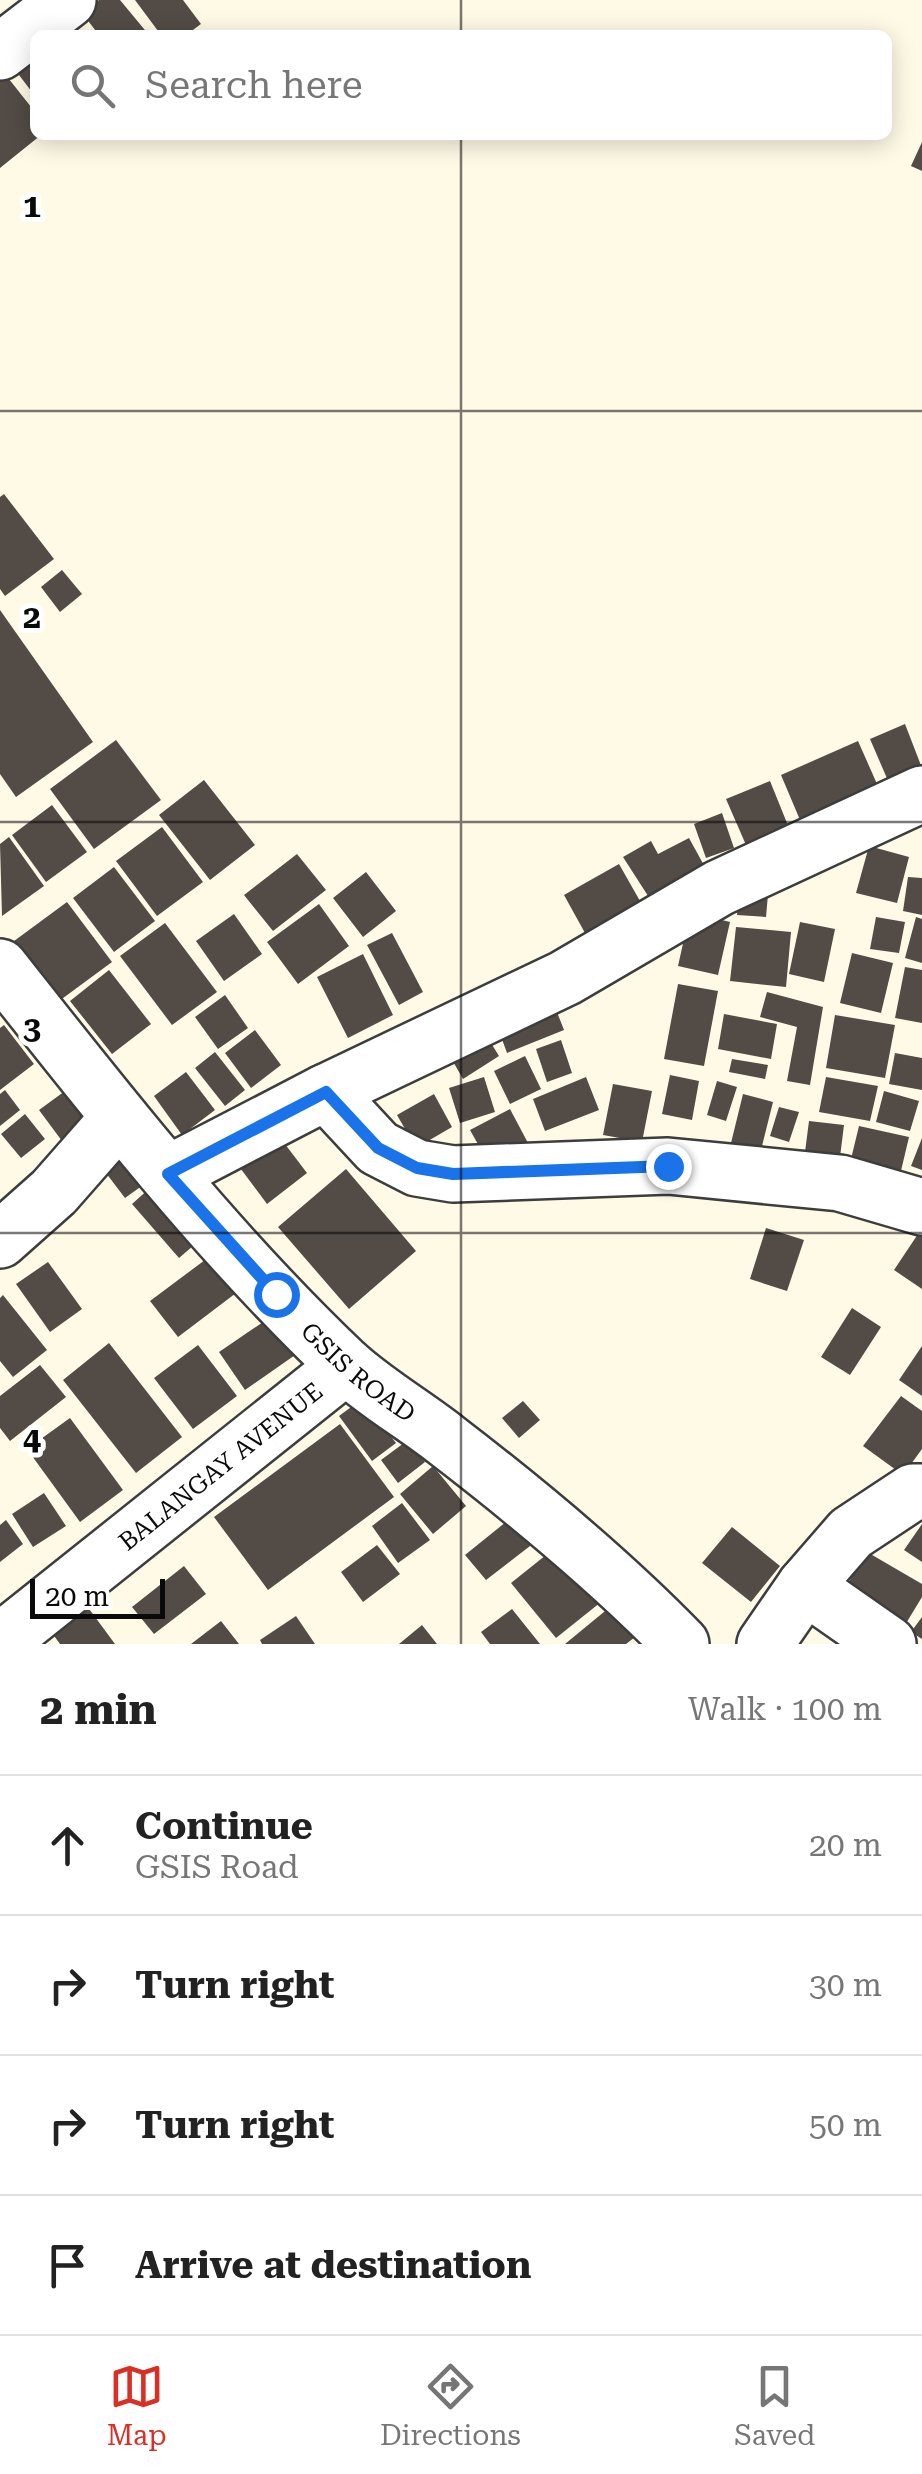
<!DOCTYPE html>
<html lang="en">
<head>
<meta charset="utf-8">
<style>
  :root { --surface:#fff; --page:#f2f2f2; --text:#222; --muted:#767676; --line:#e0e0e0; --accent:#d93025 }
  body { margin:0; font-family:"Roboto Serif",serif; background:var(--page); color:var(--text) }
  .scale { position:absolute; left:30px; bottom:25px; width:135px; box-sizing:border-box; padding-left:10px; border:5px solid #0a0a0a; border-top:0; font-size:28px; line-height:35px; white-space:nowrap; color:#0a0a0a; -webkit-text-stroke:8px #fff; paint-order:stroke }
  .stop { position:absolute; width:30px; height:30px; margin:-22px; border:8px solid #1a73e8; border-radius:50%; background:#fff }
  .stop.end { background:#1a73e8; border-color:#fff; box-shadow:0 2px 10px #0008 }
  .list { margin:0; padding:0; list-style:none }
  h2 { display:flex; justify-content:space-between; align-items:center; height:130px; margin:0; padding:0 40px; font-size:42px }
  h2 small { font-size:32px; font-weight:400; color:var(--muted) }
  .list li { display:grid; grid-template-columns:65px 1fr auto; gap:30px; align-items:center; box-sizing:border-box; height:140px; padding:0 40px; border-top:2px solid var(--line) }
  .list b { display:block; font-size:38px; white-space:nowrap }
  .list p { margin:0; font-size:32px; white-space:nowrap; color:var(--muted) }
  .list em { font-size:32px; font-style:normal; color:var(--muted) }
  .icon { flex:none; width:55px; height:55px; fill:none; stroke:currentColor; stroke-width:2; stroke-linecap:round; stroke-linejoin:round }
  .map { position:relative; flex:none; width:922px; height:1644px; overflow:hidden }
  .search { position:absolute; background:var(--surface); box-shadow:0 5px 25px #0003; left:30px; right:30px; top:30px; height:110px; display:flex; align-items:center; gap:25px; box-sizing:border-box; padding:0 35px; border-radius:15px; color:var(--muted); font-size:38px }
  .sheet { height:690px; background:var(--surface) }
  nav { display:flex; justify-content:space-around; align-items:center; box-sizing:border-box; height:140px; border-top:2px solid var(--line); background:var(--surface); font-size:28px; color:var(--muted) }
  nav a { display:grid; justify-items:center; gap:5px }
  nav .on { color:var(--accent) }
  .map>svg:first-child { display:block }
  .building { fill:#524b46 }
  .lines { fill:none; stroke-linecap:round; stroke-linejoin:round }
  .minor-casing { stroke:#3d3d3d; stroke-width:60 }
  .minor { stroke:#fff; stroke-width:55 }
  .route { stroke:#1a73e8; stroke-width:12 }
  .grid { fill:none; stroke:#0a0a0a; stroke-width:2.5; stroke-opacity:0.55 }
  .labels { text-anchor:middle; stroke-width:10; stroke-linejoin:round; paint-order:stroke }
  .street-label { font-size:25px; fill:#0a0a0a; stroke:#fff }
  .grid-label { font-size:32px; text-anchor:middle; font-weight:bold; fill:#0a0a0a; stroke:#fff; stroke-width:10; stroke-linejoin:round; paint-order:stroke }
</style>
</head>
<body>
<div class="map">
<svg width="922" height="1644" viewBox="0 0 922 1644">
  <rect width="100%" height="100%" fill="#fffae6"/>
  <path class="building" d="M 99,0 L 120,0 L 149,35 L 99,35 L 82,13 Z
    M 135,0 L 183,0 L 201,24 L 186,35 L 161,35 Z
    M 35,58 L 35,96 L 16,71 Z
    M 5,74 L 35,112 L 35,135 L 41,135 L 0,168 L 0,78 Z
    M 922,142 L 922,171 L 911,166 Z
    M 4,494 L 54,559 L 5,596 L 0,589 L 0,497 Z
    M 62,570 L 82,594 L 60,612 L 41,587 Z
    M 0,610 L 93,742 L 16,797 L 0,774 Z
    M 905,724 L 922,768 L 889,783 L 870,739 Z
    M 116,740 L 161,800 L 94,849 L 50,789 Z
    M 858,741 L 881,793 L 803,827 L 781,775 Z
    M 204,780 L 255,845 L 210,880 L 159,815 Z
    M 770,781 L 789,828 L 746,845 L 726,799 Z
    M 52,805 L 87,852 L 46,882 L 12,835 Z
    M 722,813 L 734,848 L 706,858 L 694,824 Z
    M 162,827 L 203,882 L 157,916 L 116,861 Z
    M 9,837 L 44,886 L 2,916 L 0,844 Z
    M 689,838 L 706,869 L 650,899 L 623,857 L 651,841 L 658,854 Z
    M 869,846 L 909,857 L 897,903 L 856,893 Z
    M 297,854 L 326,890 L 273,931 L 244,895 Z
    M 619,864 L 640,901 L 585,933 L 564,895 Z
    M 114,867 L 155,921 L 114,952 L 73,898 Z
    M 366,872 L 396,911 L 363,937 L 333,898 Z
    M 908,877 L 922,878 L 922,915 L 903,911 Z
    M 740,881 L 769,883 L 766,917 L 737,915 Z
    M 67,902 L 112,962 L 55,1004 L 10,944 Z
    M 319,904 L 349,946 L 298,984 L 267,942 Z
    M 690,912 L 730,922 L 718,975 L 678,966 Z
    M 234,914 L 262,954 L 224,981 L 196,941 Z
    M 876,917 L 905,922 L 899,953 L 870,949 Z
    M 916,917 L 922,919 L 922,963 L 905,958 Z
    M 800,922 L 835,929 L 824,982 L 789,974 Z
    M 165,923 L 217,992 L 172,1025 L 120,956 Z
    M 736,927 L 791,932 L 786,987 L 730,981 Z
    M 392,933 L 423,992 L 399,1005 L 367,945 Z
    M 852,953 L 893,963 L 881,1013 L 840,1003 Z
    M 363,954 L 393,1015 L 348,1038 L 317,977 Z
    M 905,967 L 922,970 L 922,1023 L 895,1018 Z
    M 109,970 L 151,1024 L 112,1054 L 70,1001 Z
    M 678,984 L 718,991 L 704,1066 L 664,1059 Z
    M 767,992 L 823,1007 L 810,1085 L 787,1081 L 797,1027 L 760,1017 Z
    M 225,995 L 248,1028 L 218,1049 L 195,1017 Z
    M 551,997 L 564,1030 L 507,1053 L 495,1020 Z
    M 724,1014 L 777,1024 L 771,1059 L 718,1049 Z
    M 835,1015 L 895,1025 L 885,1078 L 826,1068 Z
    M 478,1022 L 499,1056 L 463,1079 L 443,1044 Z
    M 4,1025 L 34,1064 L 0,1090 L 0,1028 Z
    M 255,1030 L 281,1065 L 251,1088 L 225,1053 Z
    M 561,1040 L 572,1073 L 547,1082 L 536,1049 Z
    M 215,1052 L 245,1090 L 225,1106 L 195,1068 Z
    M 895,1053 L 922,1058 L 922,1090 L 889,1084 Z
    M 525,1056 L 541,1089 L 510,1104 L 494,1071 Z
    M 732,1059 L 768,1065 L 765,1079 L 729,1072 Z
    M 186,1072 L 215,1110 L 182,1135 L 154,1096 Z
    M 670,1075 L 699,1081 L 692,1120 L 662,1114 Z
    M 484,1077 L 495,1112 L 460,1123 L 449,1088 Z
    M 586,1077 L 599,1110 L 545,1131 L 533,1099 Z
    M 826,1077 L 878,1086 L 870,1121 L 819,1112 Z
    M 717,1081 L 737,1087 L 726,1121 L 707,1115 Z
    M 613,1084 L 652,1091 L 642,1142 L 603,1135 Z
    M 5,1090 L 20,1110 L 0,1126 L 0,1094 Z
    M 65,1091 L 88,1121 L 62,1141 L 39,1110 Z
    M 884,1091 L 919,1101 L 910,1131 L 876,1122 Z
    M 434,1094 L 452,1127 L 416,1148 L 397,1115 Z
    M 743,1094 L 773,1102 L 761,1150 L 731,1143 Z
    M 779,1107 L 799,1112 L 789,1142 L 770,1136 Z
    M 510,1109 L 528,1143 L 489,1164 L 470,1130 Z
    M 25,1114 L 45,1139 L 21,1158 L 1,1134 Z
    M 809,1121 L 844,1125 L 840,1157 L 805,1152 Z
    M 859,1126 L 909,1137 L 900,1175 L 850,1163 Z
    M 272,1127 L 307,1173 L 267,1204 L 232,1157 Z
    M 118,1137 L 150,1180 L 125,1198 L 93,1156 Z
    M 922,1138 L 922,1170 L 911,1166 Z
    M 346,1169 L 416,1251 L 349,1309 L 278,1227 Z
    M 161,1178 L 208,1233 L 179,1258 L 132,1204 Z
    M 766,1228 L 804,1240 L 787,1291 L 750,1279 Z
    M 922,1228 L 922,1289 L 894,1270 Z
    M 217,1251 L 244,1287 L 178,1337 L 150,1301 Z
    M 48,1262 L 82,1309 L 50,1332 L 16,1284 Z
    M 3,1295 L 47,1350 L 13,1377 L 0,1361 L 0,1298 Z
    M 852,1308 L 881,1327 L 850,1375 L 821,1357 Z
    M 272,1316 L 298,1353 L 245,1390 L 219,1352 Z
    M 109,1343 L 182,1437 L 136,1473 L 63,1380 Z
    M 198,1345 L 237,1396 L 193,1429 L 154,1378 Z
    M 922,1346 L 922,1396 L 899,1380 Z
    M 40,1365 L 66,1397 L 10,1441 L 0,1428 L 0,1396 Z
    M 901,1396 L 922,1411 L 922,1449 L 903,1475 L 863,1446 Z
    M 362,1399 L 396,1443 L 372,1461 L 339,1416 Z
    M 523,1401 L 540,1420 L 519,1438 L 502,1418 Z
    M 70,1418 L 123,1490 L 80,1522 L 27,1449 Z
    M 340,1424 L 394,1497 L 268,1590 L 214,1517 Z
    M 408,1440 L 425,1462 L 398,1483 L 381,1460 Z
    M 433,1466 L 466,1506 L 433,1534 L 400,1494 Z
    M 44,1493 L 66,1526 L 33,1547 L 12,1514 Z
    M 402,1503 L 430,1540 L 398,1563 L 372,1526 Z
    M 522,1509 L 543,1536 L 486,1580 L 465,1555 Z
    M 6,1520 L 23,1544 L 0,1562 L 0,1525 Z
    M 922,1524 L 922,1562 L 904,1550 Z
    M 732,1527 L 780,1566 L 751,1602 L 702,1563 Z
    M 561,1543 L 606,1598 L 556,1638 L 511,1583 Z
    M 377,1545 L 400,1574 L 363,1602 L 341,1572 Z
    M 867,1552 L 922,1584 L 922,1597 L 902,1630 L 841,1595 Z
    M 184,1566 L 206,1594 L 154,1634 L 132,1607 Z
    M 84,1602 L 115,1644 L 60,1644 L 49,1629 Z
    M 610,1607 L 635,1637 L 626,1644 L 565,1644 Z
    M 512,1609 L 540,1644 L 490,1644 L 481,1632 Z
    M 296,1616 L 315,1644 L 262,1644 L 260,1640 Z
    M 922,1617 L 922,1639 L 911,1632 Z
    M 221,1621 L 239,1644 L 191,1644 Z
    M 422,1625 L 437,1644 L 399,1644 Z"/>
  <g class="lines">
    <g class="minor-casing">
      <g id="minor">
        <path d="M 0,52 L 68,0"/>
        <path id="s1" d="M 0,967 C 107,1103 218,1244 343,1363 C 374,1392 413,1414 446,1440 C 528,1503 609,1570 681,1644"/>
        <path d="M 326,1092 L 378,1148 L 417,1168 L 453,1174 L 668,1166 L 840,1183 L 922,1207"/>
        <path d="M 168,1174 L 326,1092 L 565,978 L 719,888 L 922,794"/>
        <path d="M 0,1240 L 54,1192 L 119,1118"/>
        <path d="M 805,1586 L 888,1644"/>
        <path id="s2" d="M 0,1642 L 346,1366"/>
        <path d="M 765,1644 L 805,1586 L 851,1533 L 913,1492 L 922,1492"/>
      </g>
    </g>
    <use href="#minor" class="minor"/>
  </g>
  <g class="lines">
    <path class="route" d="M 276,1294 L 168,1174 L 326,1092 L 378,1148 L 417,1168 L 453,1174 L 668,1166"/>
  </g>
  <path class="grid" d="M 461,0 L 461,35M 461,135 L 461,1644M 0,411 L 922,411M 0,822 L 922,822M 0,1233 L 922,1233"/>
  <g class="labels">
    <g class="street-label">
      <text dy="9" stroke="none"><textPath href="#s1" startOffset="542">GSIS ROAD</textPath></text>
      <text dy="9" stroke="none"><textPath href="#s2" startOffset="282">BALANGAY AVENUE</textPath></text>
    </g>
  </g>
  <g class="grid-label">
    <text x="32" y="217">1</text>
    <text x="32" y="628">2</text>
    <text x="32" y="1039">3</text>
    <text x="32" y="1450">4</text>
  </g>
</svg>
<div class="scale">20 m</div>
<div class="stop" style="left:276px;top:1294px"></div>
<div class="stop end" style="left:668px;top:1166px"></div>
<div class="search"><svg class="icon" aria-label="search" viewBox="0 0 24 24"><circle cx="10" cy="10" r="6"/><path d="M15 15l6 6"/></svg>Search here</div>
</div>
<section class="sheet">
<h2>2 min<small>Walk · 100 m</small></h2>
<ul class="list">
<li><svg class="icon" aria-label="ahead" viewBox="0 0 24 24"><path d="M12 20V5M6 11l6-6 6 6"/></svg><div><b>Continue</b><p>GSIS Road</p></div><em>20 m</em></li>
<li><svg class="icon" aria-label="right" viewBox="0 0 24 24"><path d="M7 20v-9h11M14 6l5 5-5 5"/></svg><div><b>Turn right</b></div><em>30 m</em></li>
<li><svg class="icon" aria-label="right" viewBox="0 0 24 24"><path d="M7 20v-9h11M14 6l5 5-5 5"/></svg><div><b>Turn right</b></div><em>50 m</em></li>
<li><svg class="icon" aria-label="arrive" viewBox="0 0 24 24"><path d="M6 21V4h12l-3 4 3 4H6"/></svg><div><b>Arrive at destination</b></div></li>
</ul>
</section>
<nav>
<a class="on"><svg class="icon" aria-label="map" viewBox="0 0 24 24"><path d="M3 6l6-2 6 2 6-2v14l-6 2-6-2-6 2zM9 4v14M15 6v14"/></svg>Map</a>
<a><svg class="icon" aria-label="directions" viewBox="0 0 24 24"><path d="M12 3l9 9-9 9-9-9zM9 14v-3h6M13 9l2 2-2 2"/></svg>Directions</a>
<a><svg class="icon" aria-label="saved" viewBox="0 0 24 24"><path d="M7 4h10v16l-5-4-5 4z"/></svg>Saved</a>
</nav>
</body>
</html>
